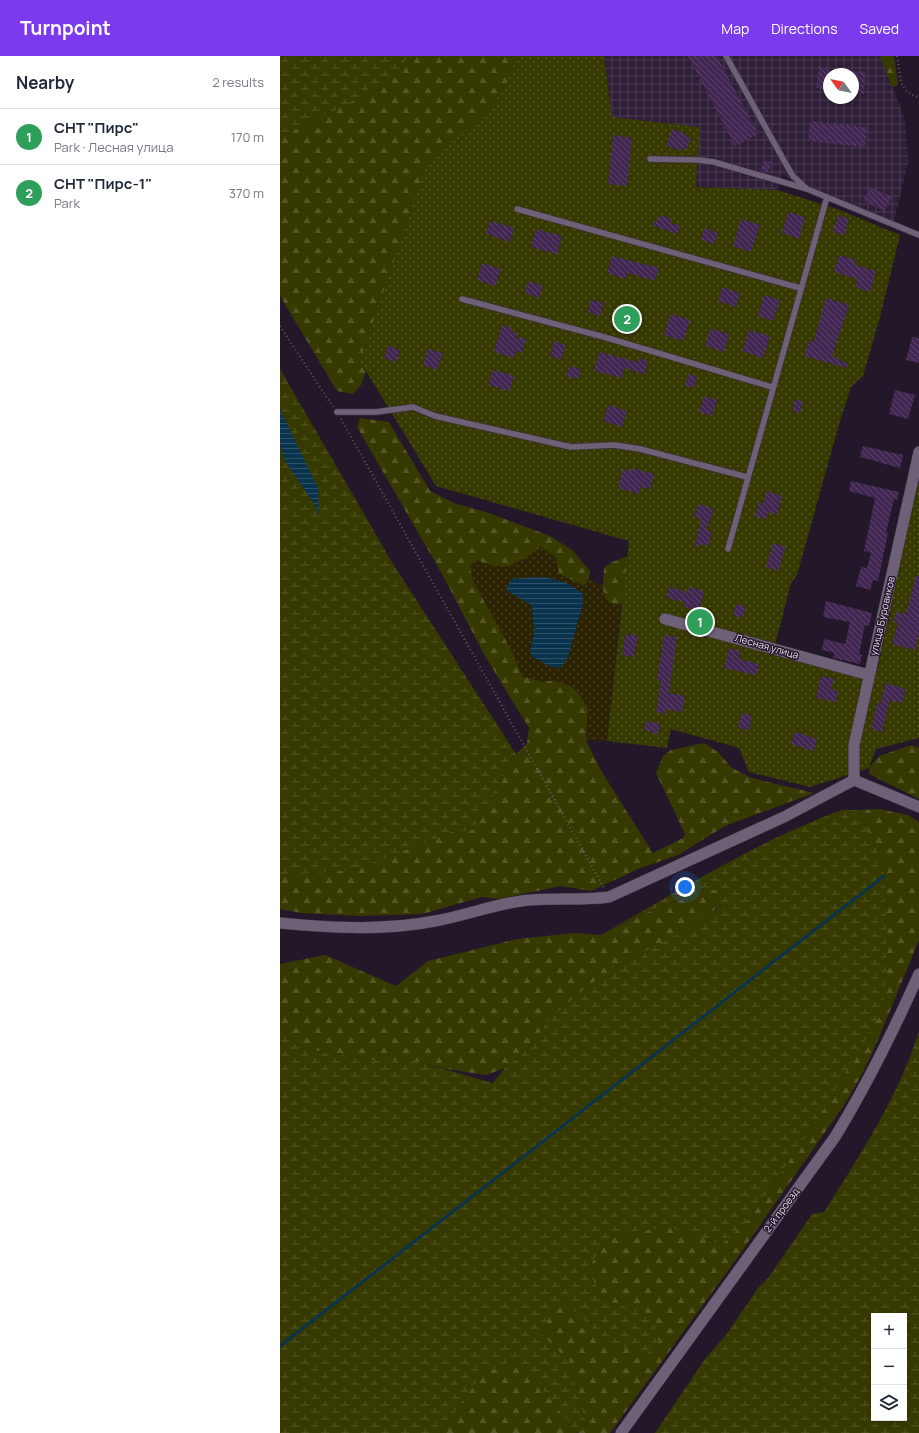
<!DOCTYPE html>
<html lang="en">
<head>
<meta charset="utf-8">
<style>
  :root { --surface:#fff; --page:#f2f2f3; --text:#1f2937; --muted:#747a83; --line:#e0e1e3; --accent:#7c3aed }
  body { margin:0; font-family:Manrope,sans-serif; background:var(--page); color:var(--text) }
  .controls { position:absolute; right:12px; bottom:12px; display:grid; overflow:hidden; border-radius:0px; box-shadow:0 2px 6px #0003 }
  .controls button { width:36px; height:36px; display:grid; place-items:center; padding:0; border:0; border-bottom:1px solid var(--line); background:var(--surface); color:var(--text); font:20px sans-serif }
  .compass { position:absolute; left:543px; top:12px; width:36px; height:36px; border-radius:50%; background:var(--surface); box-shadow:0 2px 6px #0003; rotate:303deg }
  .you { position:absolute; left:405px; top:831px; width:14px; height:14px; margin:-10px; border:3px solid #fff; border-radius:50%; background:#1a73e8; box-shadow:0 0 0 6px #1a73e833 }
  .badge { display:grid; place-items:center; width:26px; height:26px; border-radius:50%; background:var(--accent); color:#fff; font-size:13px; font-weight:700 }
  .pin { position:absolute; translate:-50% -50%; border:2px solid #fff; box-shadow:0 1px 4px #0006 }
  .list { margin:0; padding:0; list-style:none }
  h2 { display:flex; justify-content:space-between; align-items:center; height:52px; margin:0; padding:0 16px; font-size:17px }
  h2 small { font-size:13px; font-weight:400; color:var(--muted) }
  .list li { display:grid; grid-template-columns:26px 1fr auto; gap:12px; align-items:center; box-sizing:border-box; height:56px; padding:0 16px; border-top:1px solid var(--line) }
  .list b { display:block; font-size:15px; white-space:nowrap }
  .list p { margin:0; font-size:13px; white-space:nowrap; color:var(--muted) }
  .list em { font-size:13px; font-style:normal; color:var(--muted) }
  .icon { flex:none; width:22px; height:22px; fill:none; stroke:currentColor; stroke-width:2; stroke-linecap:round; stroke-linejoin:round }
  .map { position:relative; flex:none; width:639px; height:1377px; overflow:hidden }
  header { display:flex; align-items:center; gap:24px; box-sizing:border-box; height:56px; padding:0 20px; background:var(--accent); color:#fff }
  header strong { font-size:19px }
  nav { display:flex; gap:22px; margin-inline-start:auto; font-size:14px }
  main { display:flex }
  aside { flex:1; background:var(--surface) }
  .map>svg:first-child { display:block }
  .industrial { fill:url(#industrial-grid); fill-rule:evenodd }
  .forest { fill:url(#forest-firs) }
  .wetland { fill:url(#wetland-marsh); fill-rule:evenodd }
  .sand { fill:url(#sand-dots); fill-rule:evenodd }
  .garden { fill:url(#garden-dots) }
  .water { fill:url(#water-rules) }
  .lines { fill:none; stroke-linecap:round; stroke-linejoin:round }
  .stream { stroke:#0a344d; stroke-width:3 }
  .building { fill:url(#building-back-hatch) }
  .service-casing { stroke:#3c3342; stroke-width:7 }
  .minor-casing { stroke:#3c3342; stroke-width:12 }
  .path { stroke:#625869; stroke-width:2; stroke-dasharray:1 3; stroke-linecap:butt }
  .service { stroke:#6e6177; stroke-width:5.5 }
  .minor { stroke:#6e6177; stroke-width:11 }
  .labels { text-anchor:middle; stroke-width:3; stroke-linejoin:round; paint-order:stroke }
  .street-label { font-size:10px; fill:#e6dfec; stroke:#23172a }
</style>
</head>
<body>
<header>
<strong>Turnpoint</strong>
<nav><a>Map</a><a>Directions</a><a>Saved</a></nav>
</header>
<main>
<aside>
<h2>Nearby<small>2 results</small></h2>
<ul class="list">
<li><span class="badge" style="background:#2e9e5b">1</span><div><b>СНТ &quot;Пирс&quot;</b><p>Park · Лесная улица</p></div><em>170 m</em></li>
<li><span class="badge" style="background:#2e9e5b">2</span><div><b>СНТ &quot;Пирс-1&quot;</b><p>Park</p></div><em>370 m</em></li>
</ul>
</aside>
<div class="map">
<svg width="639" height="1377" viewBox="0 0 639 1377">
  <defs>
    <pattern id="industrial-grid" width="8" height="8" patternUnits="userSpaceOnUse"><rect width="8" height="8" fill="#2e1e37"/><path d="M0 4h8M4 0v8" fill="none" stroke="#4c3e54"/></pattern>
    <pattern id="forest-firs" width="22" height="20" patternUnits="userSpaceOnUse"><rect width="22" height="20" fill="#373a00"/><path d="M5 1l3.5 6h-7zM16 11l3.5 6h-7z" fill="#545625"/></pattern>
    <pattern id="wetland-marsh" width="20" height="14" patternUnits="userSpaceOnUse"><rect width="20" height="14" fill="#373a00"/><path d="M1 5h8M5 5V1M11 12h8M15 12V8" fill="none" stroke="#545625"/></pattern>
    <pattern id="sand-dots" width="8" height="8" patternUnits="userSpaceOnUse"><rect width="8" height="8" fill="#2c2303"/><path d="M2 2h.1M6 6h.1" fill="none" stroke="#4b4228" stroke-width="1.8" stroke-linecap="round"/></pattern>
    <pattern id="garden-dots" width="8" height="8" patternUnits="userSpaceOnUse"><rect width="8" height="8" fill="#373a00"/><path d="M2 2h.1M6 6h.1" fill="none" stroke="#545625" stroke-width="1.8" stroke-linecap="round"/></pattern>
    <pattern id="water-rules" width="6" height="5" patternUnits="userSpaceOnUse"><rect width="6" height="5" fill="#0a344d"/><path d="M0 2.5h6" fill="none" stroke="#2e5167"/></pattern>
    <pattern id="building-back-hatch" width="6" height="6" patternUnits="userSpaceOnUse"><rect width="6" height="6" fill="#422752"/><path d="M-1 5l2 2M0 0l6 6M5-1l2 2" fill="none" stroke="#5d466b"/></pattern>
  </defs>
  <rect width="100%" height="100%" fill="#23172a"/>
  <path class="industrial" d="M 324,0 L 600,0 L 625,63 L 628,107 L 613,169 L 527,133 L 502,118 L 497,134 L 416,131 L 420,71 L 332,61 ZM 549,18 L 573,18 L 573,42 L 549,42 Z"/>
  <path class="forest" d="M 0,0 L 287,0 L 129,199 L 81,329 L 73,338 L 57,335 L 0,240 Z
    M 600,0 L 614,0 L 618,29 L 612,31 Z
    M 80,362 L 109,366 L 150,435 L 174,447 L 209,457 L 270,480 L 292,494 L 310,515 L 309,523 L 304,530 L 279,518 L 275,500 L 241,504 L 229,511 L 213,511 L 198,505 L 242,620 L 263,626 L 273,624 L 289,629 L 298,636 L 308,652 L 306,684 L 320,713 L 373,797 L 403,782 L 405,778 L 376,717 L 383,700 L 391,694 L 424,687 L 438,696 L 452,712 L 472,722 L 534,737 L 445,770 L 398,799 L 358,813 L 311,835 L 281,830 L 218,843 L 202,841 L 142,858 L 81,860 L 21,857 L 0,853 L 0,819 L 74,814 L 172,775 L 192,774 L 211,744 L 228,707 L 247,687 L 249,672 L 205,600 L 162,518 L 77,371 Z
    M 348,500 L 345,548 C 317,551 323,534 324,512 L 332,506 Z
    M 631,689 L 639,692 L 639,743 L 591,719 L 589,712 L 599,700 Z
    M 599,753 L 628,759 L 639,766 L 639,884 L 598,984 L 582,1018 L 564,1049 L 457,1202 L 330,1377 L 298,1377 L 307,1370 L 289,1305 L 261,1278 L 272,1254 L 285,1247 L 334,1289 L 372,1259 L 324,1244 L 307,1213 L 331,1180 L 387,1171 L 442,1188 L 470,1162 L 541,1058 L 607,912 L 604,808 L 578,754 Z
    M 425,831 L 441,836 L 441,849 L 408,874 L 335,911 L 269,963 L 249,992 L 225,1012 L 206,1019 L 166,1013 L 131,1004 L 92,1004 L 21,992 L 0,972 L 0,908 L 45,899 L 116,930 L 148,905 L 237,883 L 295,877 L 321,879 L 370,855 L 401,844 Z
    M 238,1302 L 297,1377 L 160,1377 L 202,1318 Z"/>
  <path class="wetland" d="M 0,0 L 128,0 L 122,10 L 68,48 L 0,81 Z
    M 0,313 L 113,508 L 236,698 L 228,707 L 211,744 L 192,774 L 172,776 L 74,814 L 0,819 L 0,388 L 5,405 L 35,449 L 39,458 L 17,390 L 0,353 Z
    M 562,754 L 578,754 L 604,808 L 607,912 L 602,956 L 541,1058 L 470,1162 L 442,1188 L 387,1171 L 331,1180 L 307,1213 L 324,1244 L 372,1259 L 379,1286 L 368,1298 L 333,1289 L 285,1247 L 272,1254 L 261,1278 L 289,1305 L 307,1371 L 297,1377 L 238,1302 L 202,1318 L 160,1377 L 0,1377 L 0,972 L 21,992 L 92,1004 L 131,1004 L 213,1027 L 225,1012 L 249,992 L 269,963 L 305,932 L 335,911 L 408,873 L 441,850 L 441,836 L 425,831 L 401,844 L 369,855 L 321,879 C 397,836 480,783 562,754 Z
    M 639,975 L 639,1377 L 375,1377 L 425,1303 L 446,1279 L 478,1232 L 489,1221 L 532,1158 L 544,1156 C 580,1099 619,1040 639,975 ZM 594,1260 L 624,1260 L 624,1362 L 594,1362 Z"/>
  <path class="sand" d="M 261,491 L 275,500 L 279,518 L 304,530 L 309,523 L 323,530 C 324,542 327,551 341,548 L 327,685 L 306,684 L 308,652 L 298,636 L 289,629 L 273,624 L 263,626 L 242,620 L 232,596 L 193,525 L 190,510 L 198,504 C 229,518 236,508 261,491 ZM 303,538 L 303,547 L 287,604 L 250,595 L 255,573 C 251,565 254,555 250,547 Z"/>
  <path class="garden" d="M 239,0 L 324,0 L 332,61 L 420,71 L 416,131 L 497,134 L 557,153 L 620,179 L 600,261 L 583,320 L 571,331 L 560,365 L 517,519 L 511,527 L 495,589 L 597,616 L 622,496 L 639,426 L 639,682 L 596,693 L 589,712 L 530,731 L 469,716 L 459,692 L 391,673 L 387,692 L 327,685 L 349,485 L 156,430 L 80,305 L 147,106 L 212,54 Z"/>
  <path class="water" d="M 0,353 L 38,432 L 39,460 L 35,449 L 5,405 L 0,388 Z
    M 261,521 C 278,523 290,527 303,538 L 303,547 L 287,604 L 280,612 L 269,610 L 252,600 L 250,595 L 255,573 C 251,565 254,554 251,549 C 249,546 231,538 226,534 L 232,523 Z"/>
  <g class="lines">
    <path class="stream" d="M 0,1290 L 604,820"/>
  </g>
  <path class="building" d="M 408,0 L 437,0 L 478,78 L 455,90 Z
    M 539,11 L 549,12 L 549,34 L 536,32 Z
    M 573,15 L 586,16 L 584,38 L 573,36 Z
    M 530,65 L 587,71 L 585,91 L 528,85 Z
    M 392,73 L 407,78 L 406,80 L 411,82 L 407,93 L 403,92 L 402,95 L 386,90 Z
    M 333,79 L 352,82 L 347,130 L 328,128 Z
    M 484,104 L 492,106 L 488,117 L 480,114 Z
    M 590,131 L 612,141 L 605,155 L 583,145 Z
    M 508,156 L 525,161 L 519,183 L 502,177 Z
    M 379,159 L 392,163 L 391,168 L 400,169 L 398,178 L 373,170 L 374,165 L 377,166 Z
    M 558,159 L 569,163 L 564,179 L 553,176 Z
    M 461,163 L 480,169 L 471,196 L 453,190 Z
    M 210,165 L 234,172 L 230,186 L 206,178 Z
    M 424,172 L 438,177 L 434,188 L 421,184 Z
    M 256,173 L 282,180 L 277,198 L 251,191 Z
    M 559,199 L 576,204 L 575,209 L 596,215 L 590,236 L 575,231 L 577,223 L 554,216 Z
    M 332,200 L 379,212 L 375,225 L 348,217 L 346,223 L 327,217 Z
    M 202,207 L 221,213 L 215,230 L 197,224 Z
    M 248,225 L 263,230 L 259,242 L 245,237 Z
    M 442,231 L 460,237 L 456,251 L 438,245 Z
    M 484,239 L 500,244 L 493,265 L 478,260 Z
    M 546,242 L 569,249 L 552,300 L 568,308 L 567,312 L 525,300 L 528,286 L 534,284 Z
    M 311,244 L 324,247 L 320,260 L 308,256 Z
    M 391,258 L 410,264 L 403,285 L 384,279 Z
    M 222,269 L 232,272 L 231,275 L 237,277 L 236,281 L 246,283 L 242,297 L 236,295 L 234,302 L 214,296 Z
    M 430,273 L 449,278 L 444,296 L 425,290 Z
    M 469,274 L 490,280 L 483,302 L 462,295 Z
    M 632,281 L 639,282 L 639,307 L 626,304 Z
    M 274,285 L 286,289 L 281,304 L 270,300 Z
    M 108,290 L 120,294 L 116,306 L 104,302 Z
    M 148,293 L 163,297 L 157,314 L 143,309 Z
    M 319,296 L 358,306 L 359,302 L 368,305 L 364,318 L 344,312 L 342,322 L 314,315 Z
    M 289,310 L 301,313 L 298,323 L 286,320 Z
    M 213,314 L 234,320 L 229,335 L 208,329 Z
    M 408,318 L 417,320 L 414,332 L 405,330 Z
    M 615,334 L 635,339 L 628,363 L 609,358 Z
    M 424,340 L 437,344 L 432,360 L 419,356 Z
    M 515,343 L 523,346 L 520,357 L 512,354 Z
    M 328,349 L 347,355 L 342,371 L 323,365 Z
    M 583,390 L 623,399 L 620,412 L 580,401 Z
    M 352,412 L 374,418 L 370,433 L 361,431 L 359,438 L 338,432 L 343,413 L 351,415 Z
    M 571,425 L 619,436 L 617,444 L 614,443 L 606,476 L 608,477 L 598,525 L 593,524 L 590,534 L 576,530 L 581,511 L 587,512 L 591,497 L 584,495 L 595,442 L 569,435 Z
    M 487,435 L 502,440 L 497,459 L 488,456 L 486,463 L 475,460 L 479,446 L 483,447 Z
    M 419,448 L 434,453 L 426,474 L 432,476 L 428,490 L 421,488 L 420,491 L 415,490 L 421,463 L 414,461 Z
    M 493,487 L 506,491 L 498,515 L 486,511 Z
    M 636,520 L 639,520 L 639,578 L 635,594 L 612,588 L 618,567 L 613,566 L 616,556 L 626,558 Z
    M 389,531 L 408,536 L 409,531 L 424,535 L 419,555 L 404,551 L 405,546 L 387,542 Z
    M 546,545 L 592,557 L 589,570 L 585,569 L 579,598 L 582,599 L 580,608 L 553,602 L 554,597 L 542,594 L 544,583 L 565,588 L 570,566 L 543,561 Z
    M 456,548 L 466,551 L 463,562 L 453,559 Z
    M 346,578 L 358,580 L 354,601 L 342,599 Z
    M 384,579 L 397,581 L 389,637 L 405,640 L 402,656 L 386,653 L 385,658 L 376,656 L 381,625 L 377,624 Z
    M 449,592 L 460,595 L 459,603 L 479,608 L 476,619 L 444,612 Z
    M 541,620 L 554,623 L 551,633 L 558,635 L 556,646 L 536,642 Z
    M 606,627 L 626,633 L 622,647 L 610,644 L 602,676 L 591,673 L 597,647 L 600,648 Z
    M 462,657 L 472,660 L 469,674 L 458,672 Z
    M 366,665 L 380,668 L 378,678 L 364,674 Z
    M 515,676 L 537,683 L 534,695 L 511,688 Z"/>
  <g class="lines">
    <g class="service-casing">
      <path id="service" d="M 446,0 L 507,110 L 513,120 L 527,133 L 639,179
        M 370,103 L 419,104 L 434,106 L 527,133
        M 237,153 L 520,232
        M 182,243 L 324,281 L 492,331
        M 57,356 L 96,356 L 133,351 L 155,360 L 291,391 L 334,389 L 360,393 L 467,421
        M 448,493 L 547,141"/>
    </g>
    <g class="minor-casing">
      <path id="minor" d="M 385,563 L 589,619
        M 574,724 L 574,689 L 639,396
        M 574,724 L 639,751
        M 0,867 C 51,872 104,875 155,865 C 184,860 212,849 241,845 C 270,841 300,845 329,841 L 504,761 L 574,724
        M 341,1377 L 555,1081 C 588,1027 613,976 639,918"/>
    </g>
    <path class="path" d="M 617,0 C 621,19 617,36 639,41
      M 0,270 L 53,351
      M 61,363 L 324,832"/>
    <use href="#service" class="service"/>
    <use href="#minor" class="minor"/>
  </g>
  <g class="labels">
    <g class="street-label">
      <text transform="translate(602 560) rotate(-77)" y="4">улица Буровиков</text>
      <text transform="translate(487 590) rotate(16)" y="4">Лесная улица</text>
      <text transform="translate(501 1154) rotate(-54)" y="4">2-й проезд</text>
    </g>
  </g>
</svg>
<div class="controls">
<button>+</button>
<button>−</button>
<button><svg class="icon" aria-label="layers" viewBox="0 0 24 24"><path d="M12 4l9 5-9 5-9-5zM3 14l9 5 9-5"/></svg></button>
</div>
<svg class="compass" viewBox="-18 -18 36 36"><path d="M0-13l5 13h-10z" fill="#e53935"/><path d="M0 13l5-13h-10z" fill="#747a83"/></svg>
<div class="you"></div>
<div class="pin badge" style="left:420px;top:566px;background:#2e9e5b">1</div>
<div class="pin badge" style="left:347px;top:263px;background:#2e9e5b">2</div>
</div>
</main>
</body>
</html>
